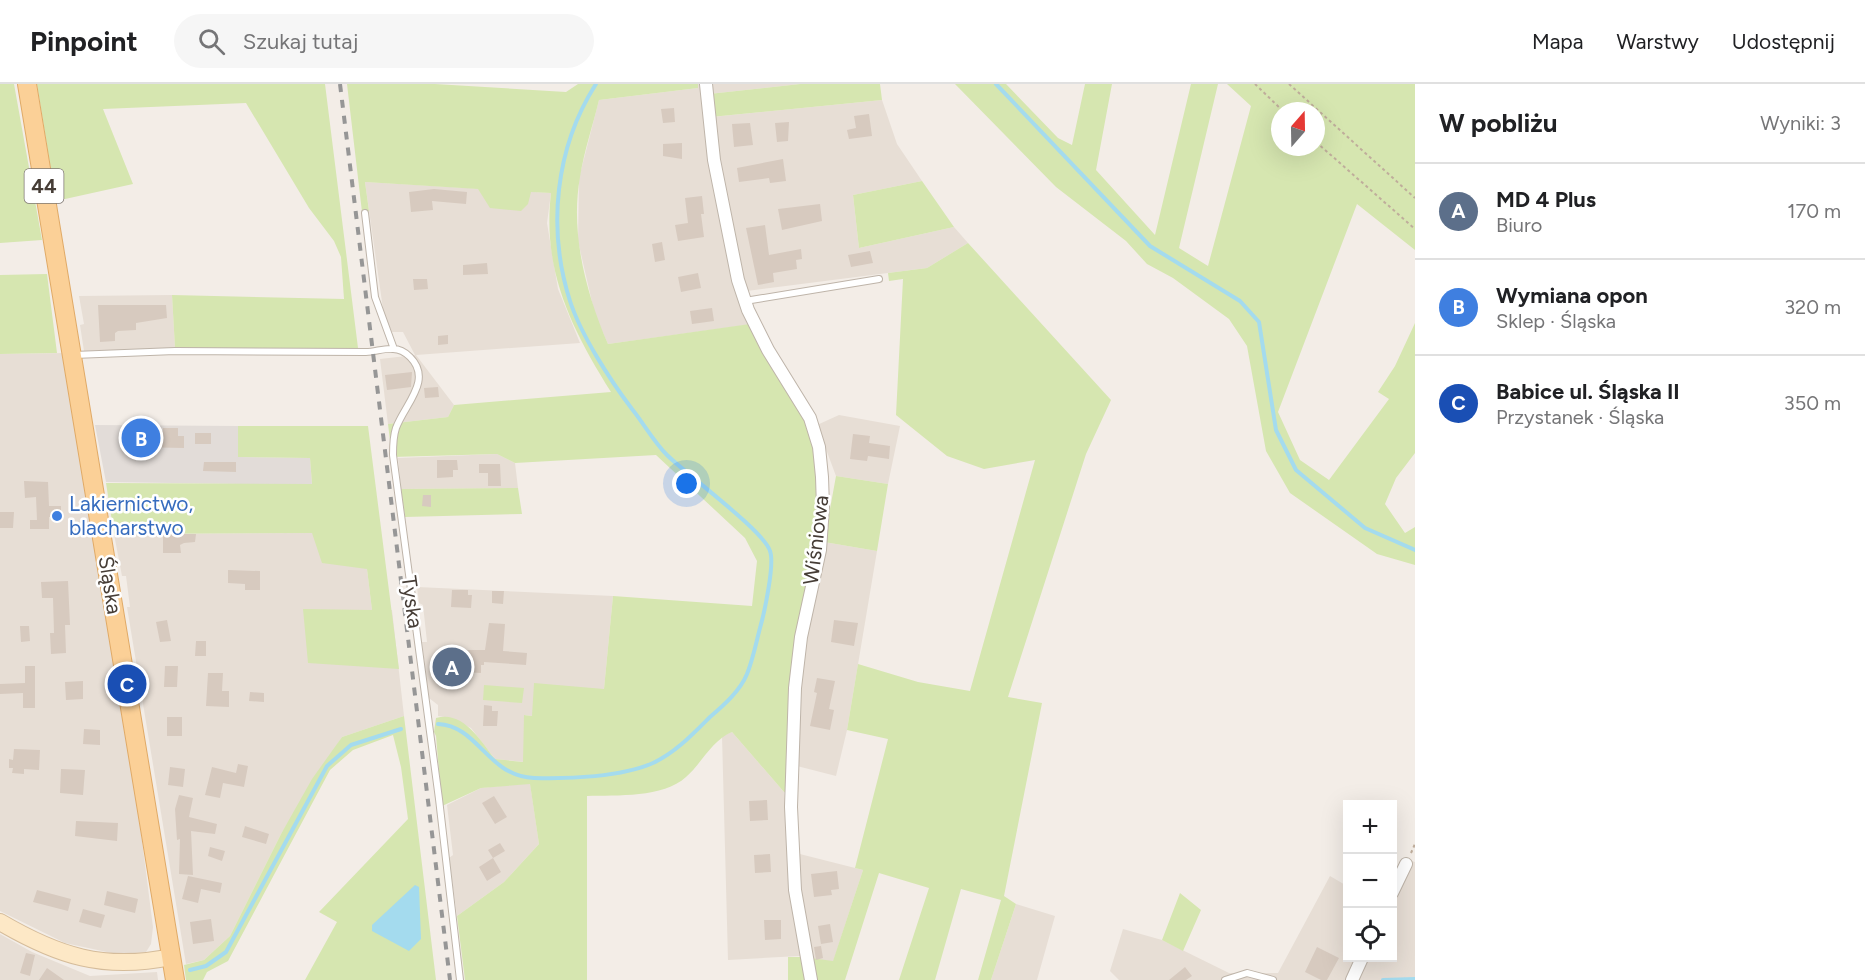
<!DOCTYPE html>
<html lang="pl">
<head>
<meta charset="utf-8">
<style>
  :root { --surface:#fff; --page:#f6f6f6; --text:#202124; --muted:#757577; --line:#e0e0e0; --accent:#0f766e }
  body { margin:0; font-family:Figtree,sans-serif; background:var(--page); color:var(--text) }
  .controls { position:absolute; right:18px; bottom:18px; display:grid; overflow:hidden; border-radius:0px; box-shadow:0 6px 24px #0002 }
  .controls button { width:54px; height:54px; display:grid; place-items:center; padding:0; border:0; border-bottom:2px solid var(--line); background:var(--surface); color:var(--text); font:30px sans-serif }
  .compass { position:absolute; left:1271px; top:18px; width:54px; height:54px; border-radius:50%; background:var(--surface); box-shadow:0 6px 24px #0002; rotate:20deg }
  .you { position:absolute; left:687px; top:400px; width:21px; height:21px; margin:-15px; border:4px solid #fff; border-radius:50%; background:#1a73e8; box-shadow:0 0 0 9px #1a73e833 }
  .badge { display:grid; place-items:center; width:39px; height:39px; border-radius:50%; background:var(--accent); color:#fff; font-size:20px; font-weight:700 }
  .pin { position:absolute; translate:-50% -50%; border:3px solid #fff; box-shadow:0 2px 6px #0006 }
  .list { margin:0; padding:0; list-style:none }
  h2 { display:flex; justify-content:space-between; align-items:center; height:78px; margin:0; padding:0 24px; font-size:26px }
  h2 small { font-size:20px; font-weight:400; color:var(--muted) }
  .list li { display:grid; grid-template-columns:39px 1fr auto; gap:18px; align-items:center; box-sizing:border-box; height:96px; padding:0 24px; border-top:2px solid var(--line) }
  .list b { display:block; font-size:22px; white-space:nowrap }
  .list p { margin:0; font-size:20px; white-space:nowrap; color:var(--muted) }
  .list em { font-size:20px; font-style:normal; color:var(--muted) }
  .icon { flex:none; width:33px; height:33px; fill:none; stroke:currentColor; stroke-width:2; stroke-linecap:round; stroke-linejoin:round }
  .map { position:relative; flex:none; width:1415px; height:896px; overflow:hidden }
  header { display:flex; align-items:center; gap:36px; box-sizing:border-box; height:84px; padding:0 30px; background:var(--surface); border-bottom:2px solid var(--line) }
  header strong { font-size:28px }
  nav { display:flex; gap:33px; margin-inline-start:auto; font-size:21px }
  .search { width:420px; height:54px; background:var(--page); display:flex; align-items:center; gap:15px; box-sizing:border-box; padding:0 21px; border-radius:33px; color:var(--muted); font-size:22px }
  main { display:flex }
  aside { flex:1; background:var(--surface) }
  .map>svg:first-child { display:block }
  .residential { fill:#e7ded5 }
  .industrial { fill:#e2dcd8 }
  .green { fill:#d6e6b0; fill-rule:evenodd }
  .water { fill:#a4dbee }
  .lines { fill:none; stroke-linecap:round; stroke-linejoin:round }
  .stream { stroke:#a4dbee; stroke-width:4 }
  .building { fill:#d7cabf }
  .lane-casing { stroke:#beb4a9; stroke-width:8 }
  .street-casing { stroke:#beb4a9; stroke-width:14 }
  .secondary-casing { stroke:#d5bc9a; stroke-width:18 }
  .primary-casing { stroke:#e0aa67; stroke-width:20 }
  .path { stroke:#bfad9b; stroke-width:2; stroke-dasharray:3 3; stroke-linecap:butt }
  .lane { stroke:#fff; stroke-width:6 }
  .street { stroke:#fff; stroke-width:12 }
  .secondary { stroke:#fde8c6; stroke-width:16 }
  .primary { stroke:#fbd097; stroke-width:18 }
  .rail { stroke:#969696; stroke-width:4; stroke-dasharray:8 8; stroke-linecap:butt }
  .shop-dot { fill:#3f7fe0; stroke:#fff; stroke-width:2 }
  .labels { text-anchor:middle; stroke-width:5; stroke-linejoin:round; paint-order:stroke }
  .shield { fill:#fff; stroke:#7e7772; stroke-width:1.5 }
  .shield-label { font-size:20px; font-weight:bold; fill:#463d36 }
  .shop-label { font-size:21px; fill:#366cbe; stroke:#fff; text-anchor:start }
  .street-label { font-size:21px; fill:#463d36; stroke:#fff }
</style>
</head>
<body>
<header>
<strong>Pinpoint</strong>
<div class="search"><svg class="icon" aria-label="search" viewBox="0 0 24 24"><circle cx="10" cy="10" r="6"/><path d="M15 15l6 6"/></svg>Szukaj tutaj</div>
<nav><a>Mapa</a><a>Warstwy</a><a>Udostępnij</a></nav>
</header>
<main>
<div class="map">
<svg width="1415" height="896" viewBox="0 0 1415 896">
  <rect width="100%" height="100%" fill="#f3ede7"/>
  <path class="residential" d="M 698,0 L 800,0 L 709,10 L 712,33 L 882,16 L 897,60 L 922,97 L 853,111 L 859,164 L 954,143 L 968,159 L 927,184 L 747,207 L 754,240 L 608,260 L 595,231 L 578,157 L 579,94 L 599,16 L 698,4 Z
    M 365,98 L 551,109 L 547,139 L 558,205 L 580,259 L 416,271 L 454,321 L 448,333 L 388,340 L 380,275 L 415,271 L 403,248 L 392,248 L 384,232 Z
    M 172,211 L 175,264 L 84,267 L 80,241 L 84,240 L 79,212 Z
    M 67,269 L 130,663 L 153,843 L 151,860 L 146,868 L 116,870 L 65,859 L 0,827 L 0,270 Z
    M 839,331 L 900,342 L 888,400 L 836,392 L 817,341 Z
    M 497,370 L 515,379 L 518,404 L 401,405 L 398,374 Z
    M 312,449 L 367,485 L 372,526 L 392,526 L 404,632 L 342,653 L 281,750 L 230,852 L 204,876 L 186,880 L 127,523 L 130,523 L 126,492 L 122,492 L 114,450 Z
    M 824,458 L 877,467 L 847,646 L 836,692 L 797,682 L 798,609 L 806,545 Z
    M 417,503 L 613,512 L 604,605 L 532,632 L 525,631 L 524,678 L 495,675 L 471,644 L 450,634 L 438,632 L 438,621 L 429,614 L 422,558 L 427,558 L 423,521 L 419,519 Z
    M 732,648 L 784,708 L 788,767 L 863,786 L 833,878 L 799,872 L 728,876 L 722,652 Z
    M 530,699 L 539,760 L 504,798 L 457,832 L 449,774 L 453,771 L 447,721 L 481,704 Z
    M 1405,775 L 1415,778 L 1415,896 L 1119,896 L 1110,887 L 1123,845 L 1162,856 L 1229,889 L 1278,889 L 1330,792 L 1347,802 L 1348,874 L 1392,874 L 1393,800 Z
    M 1016,820 L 1055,832 L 1037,896 L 991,896 Z
    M 0,850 L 32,868 L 90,892 L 157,888 L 158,896 L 0,896 Z"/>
  <path class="industrial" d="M 95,341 L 238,342 L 238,373 L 310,374 L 312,401 L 106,398 Z"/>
  <path class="green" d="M 0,0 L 14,0 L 42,156 L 0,159 Z
    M 37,0 L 325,0 L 358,264 L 175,264 L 172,211 L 344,215 L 341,173 L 334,157 L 309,124 L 246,19 L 103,25 L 133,100 L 56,117 Z
    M 347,0 L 435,0 L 566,8 L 578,0 L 698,0 L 698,4 L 599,16 C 593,41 584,67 580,93 C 570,149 586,209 608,260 L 750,240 L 808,341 L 820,390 L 820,446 L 791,586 L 789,710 L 784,708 L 732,648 C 712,656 702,679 686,693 C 663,714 617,711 587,712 L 587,896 L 465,896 L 457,832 L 504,798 L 539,760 L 530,700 L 481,704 L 442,722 L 436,652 L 434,648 L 436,634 C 463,626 481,657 495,675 L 523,678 L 524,631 L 532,632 L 534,599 L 604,605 L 613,512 L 752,522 L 757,477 L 745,454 L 656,371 L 515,379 L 497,370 L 392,373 L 388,340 L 448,333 L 454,321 L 611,308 C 571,244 542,186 551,109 L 531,108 L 528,120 L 521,127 L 490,124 L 478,105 L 365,98 L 369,127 L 362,128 Z
    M 800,0 L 880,0 L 882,16 L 711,33 L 709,10 Z
    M 955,0 L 1006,0 L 1058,54 L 1072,61 L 1085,0 L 1112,0 L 1096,86 L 1155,151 L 1191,0 L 1218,0 L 1179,164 L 1208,182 L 1251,22 L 1227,0 L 1415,0 L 1415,166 L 1357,120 L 1278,328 L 1300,376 L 1329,396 L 1389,315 L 1378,308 L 1395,282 L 1415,239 L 1415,369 L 1396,394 L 1385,420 L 1405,449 L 1415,443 L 1415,481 L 1377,470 L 1290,409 L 1266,367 L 1247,262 L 1229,235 L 1173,194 L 1147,180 L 1126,157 L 1056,103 ZM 1280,27 L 1316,27 L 1316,63 L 1280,63 Z
    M 922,97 L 954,143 L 859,164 L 853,111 Z
    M 968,159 L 1111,316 L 1086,370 L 1008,613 L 1042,619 L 1004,812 L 1016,820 L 991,896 L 978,896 L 1001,816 L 961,805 L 935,896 L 899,896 L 929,804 L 879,789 L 845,896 L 817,896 L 811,874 L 833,877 L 863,786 L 855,784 L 888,655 L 847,646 L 858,580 L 918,598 L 970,607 L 1035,376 L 984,385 L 947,372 L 896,331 L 903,195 L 889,197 L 888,189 L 927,184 Z
    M 47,190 L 57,269 L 0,270 L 0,191 Z
    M 238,342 L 368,342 L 399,585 L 308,579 L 303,525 L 372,526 L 367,485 L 322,479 L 312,449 L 114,450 L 106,399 L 312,400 L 310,374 L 238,373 Z
    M 836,392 L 888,400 L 877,467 L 824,458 Z
    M 518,404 L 522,430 L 405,433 L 401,405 Z
    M 484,601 L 524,604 L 522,619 L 483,616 Z
    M 404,632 L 436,896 L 305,896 L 337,838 L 319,828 L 408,735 L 401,683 L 393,651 L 353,666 L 330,686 L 228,877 L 207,888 L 203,896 L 186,896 L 184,881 L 204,876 L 230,852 L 281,750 L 312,695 L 342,653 Z
    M 1180,809 L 1201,826 L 1183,867 L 1162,856 Z
    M 788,873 L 804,873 L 808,896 L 788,896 Z"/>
  <path class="water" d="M 415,801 L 419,803 L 421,855 L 409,867 L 372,847 L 372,841 Z"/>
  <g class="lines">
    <path class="stream" d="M 996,0 L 1150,162 L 1240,217 L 1259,238 L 1276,346 L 1296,386 L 1365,444 L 1415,466
      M 438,640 C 479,642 487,692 534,694 C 569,695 622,693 653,679 C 675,669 693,650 710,633 C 724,621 740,607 747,590 C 753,575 756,559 760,544 C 764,530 775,480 770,467 C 764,447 687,391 667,371 C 654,358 644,340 632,325 C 610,296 581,251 570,217 C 547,145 555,64 596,0
      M 190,886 L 206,882 L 226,868 L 327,682 L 351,661 L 401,645
      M 1383,896 L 1415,895"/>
  </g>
  <path class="building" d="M 674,24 L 675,38 L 663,39 L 661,25 Z
    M 869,30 L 872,52 L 849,55 L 847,46 L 856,44 L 854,32 Z
    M 789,38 L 788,57 L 777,58 L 775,39 Z
    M 750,39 L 753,61 L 734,63 L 732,40 Z
    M 682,59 L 682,75 L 663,72 L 663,60 Z
    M 783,75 L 786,97 L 770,99 L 769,94 L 739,98 L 737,84 Z
    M 434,105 L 467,108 L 466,120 L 432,117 L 433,126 L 411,128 L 409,108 Z
    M 702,112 L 704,130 L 701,130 L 704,153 L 678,157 L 675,141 L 688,139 L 685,114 Z
    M 820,120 L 822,137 L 782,146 L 778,125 Z
    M 765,141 L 769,171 L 801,165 L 802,175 L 796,176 L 797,185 L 773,189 L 774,198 L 758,201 L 746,144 Z
    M 662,158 L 665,176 L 655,178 L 652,160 Z
    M 870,167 L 873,179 L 851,183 L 848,171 Z
    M 487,179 L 488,190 L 463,191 L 463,181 Z
    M 698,189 L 701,204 L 681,208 L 678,193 Z
    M 413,195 L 427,195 L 428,205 L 414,206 Z
    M 98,221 L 166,221 L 167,234 L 136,239 L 136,246 L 118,247 L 115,249 L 115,257 L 100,258 Z
    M 712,224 L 714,237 L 692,240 L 690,227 Z
    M 448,251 L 448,260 L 438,261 L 438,252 Z
    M 412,288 L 411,303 L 387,306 L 385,291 Z
    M 438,303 L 439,313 L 425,314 L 424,304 Z
    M 163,344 L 178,344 L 178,352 L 184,352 L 184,364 L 135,363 L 135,347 L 163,347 Z
    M 195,349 L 211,349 L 211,360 L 195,360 Z
    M 853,350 L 870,352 L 869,359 L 890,362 L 889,375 L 868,372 L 867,377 L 850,375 Z
    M 437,376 L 457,376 L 458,386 L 453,386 L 453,393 L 437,394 Z
    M 204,378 L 236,378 L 236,388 L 203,387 Z
    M 479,380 L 500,380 L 501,402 L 488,402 L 488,389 L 479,389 Z
    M 24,397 L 48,398 L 49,422 L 61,422 L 61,433 L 49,433 L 49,445 L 30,445 L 30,436 L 37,436 L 36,413 L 25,414 Z
    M 423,411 L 431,411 L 431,423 L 422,422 Z
    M 0,428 L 14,428 L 13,444 L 0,444 Z
    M 163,450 L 196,450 L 195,458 L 184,459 L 180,461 L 181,469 L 163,469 Z
    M 228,486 L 260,487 L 260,506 L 245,506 L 245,500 L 228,499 Z
    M 68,497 L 70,541 L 65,541 L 66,569 L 51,570 L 50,549 L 54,549 L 53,514 L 42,514 L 41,498 Z
    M 452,506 L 468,506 L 468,511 L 472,511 L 471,524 L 451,523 Z
    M 492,507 L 504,507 L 503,520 L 492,519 Z
    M 167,536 L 171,557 L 160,558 L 156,538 Z
    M 834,536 L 858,539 L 854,562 L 831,558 Z
    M 489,539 L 505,540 L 503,567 L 527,569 L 526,581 L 484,578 L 484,581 L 481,581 L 481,589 L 463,588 L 464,566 L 485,566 Z
    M 20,542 L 29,542 L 30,557 L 21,558 Z
    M 196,557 L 206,557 L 206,572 L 195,572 Z
    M 25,582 L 35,582 L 35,624 L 23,624 L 23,609 L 0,610 L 0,600 L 25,599 Z
    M 165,582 L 178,582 L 177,603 L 164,603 Z
    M 208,589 L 223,589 L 222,607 L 229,607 L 229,623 L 206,622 Z
    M 817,594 L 835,597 L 829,625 L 834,626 L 830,646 L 810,642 L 817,609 L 814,608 Z
    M 83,597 L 83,615 L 66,616 L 65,598 Z
    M 250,608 L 264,609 L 264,618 L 249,617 Z
    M 484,621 L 492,622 L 492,627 L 498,627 L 497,642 L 483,642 Z
    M 167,633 L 182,633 L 182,652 L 167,652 Z
    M 84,645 L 100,646 L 100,661 L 83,660 Z
    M 14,665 L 40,666 L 39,686 L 24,685 L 24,690 L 12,689 L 13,684 L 9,684 L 9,675 L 13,676 Z
    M 238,680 L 248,682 L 244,703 L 223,699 L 220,714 L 205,711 L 212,683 L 236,689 Z
    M 170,683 L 185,685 L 183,703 L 168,701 Z
    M 61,685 L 85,686 L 83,711 L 60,709 Z
    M 179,711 L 193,714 L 189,733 L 217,740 L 215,750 L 191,747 L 193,791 L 179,790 L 180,755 L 177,756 L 175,725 Z
    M 494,712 L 507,733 L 495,740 L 482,719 Z
    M 767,716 L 768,736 L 750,737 L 749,717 Z
    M 76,737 L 118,739 L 117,757 L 75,752 Z
    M 245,742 L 269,750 L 266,760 L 242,753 Z
    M 500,759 L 505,767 L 493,774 L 488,766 Z
    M 210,763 L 225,767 L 222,777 L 208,772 Z
    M 770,770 L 771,788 L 755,789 L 754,771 Z
    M 493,774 L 501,788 L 487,797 L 479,783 Z
    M 837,787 L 839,805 L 831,806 L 832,811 L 814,813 L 811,790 Z
    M 188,792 L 222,799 L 220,809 L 201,805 L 198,819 L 182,815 Z
    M 37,806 L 71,815 L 68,827 L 33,818 Z
    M 107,807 L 138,815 L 135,829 L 104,821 Z
    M 83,825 L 105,831 L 101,844 L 79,838 Z
    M 211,835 L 214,857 L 193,860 L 190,838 Z
    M 764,836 L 781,836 L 781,855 L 765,856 Z
    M 830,840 L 833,858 L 821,860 L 818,842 Z
    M 821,862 L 823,874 L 816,876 L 814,863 Z
    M 1317,863 L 1339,874 L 1327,896 L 1321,896 L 1305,888 Z
    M 26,869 L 35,871 L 30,892 L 20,889 Z
    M 1185,883 L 1192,892 L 1186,896 L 1169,896 Z
    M 47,884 L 64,896 L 39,896 Z"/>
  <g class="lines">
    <g class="lane-casing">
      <path id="lane" d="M 365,129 L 375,213 L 394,265
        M 745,217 L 879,195
        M 74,271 L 175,267 L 366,268 C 375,268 384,264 393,265 C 399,265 405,268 410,273 C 433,296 405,320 396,344 C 393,353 393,361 393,371 L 439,715 L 460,896
        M 1225,896 L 1247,889 L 1273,896"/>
    </g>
    <g class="street-casing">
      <path id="street" d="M 706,0 L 714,76 L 738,196 L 748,226 L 768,266 L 810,334 L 819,363 L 822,393 L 823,423 L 820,466 L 801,553 L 795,604 L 791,723 L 795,806 L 811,896
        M 1392,809 L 1406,780
        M 1352,896 L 1362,874"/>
    </g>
    <g class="secondary-casing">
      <path id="secondary" d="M 0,838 C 58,872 104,887 171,873"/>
    </g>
    <g class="primary-casing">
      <path id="primary" d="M 27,0 L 175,896"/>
    </g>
    <path class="path" d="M 1255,0 L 1283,27
      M 1289,0 L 1415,114
      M 1316,58 L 1415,145
      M 1411,769 L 1415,760"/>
    <use href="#lane" class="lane"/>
    <use href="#street" class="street"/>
    <use href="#secondary" class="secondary"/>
    <use href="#primary" class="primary"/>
    <path class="rail" d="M 340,0 L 450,896"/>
  </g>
  <circle class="shop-dot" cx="57" cy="432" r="6"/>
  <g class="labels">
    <rect class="shield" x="24.5" y="85" width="39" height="34" rx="4.5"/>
    <g class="shield-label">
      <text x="44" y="109">44</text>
    </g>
    <g class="shop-label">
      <text x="69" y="427">Lakiernictwo,<tspan x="69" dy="24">blacharstwo</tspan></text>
    </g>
    <g class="street-label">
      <text transform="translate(816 456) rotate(-83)" y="7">Wiśniowa</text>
      <text transform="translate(110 501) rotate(81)" y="7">Śląska</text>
      <text transform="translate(412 518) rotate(82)" y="7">Tyska</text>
    </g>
  </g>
</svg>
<div class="controls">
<button>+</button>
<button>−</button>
<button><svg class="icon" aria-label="locate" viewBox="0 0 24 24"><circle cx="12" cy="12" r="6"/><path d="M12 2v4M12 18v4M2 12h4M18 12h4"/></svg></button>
</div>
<svg class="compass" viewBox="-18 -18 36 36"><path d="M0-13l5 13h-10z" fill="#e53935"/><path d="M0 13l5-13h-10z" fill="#757577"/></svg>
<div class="you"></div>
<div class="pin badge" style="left:452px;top:583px;background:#5c6f8a">A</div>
<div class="pin badge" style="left:141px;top:354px;background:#3f7fe0">B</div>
<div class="pin badge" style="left:127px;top:600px;background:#1a4fb4">C</div>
</div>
<aside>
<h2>W pobliżu<small>Wyniki: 3</small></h2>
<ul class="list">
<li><span class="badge" style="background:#5c6f8a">A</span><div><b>MD 4 Plus</b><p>Biuro</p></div><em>170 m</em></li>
<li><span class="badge" style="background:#3f7fe0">B</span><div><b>Wymiana opon</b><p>Sklep · Śląska</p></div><em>320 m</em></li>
<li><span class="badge" style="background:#1a4fb4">C</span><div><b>Babice ul. Śląska II</b><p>Przystanek · Śląska</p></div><em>350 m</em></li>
</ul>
</aside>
</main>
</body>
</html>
